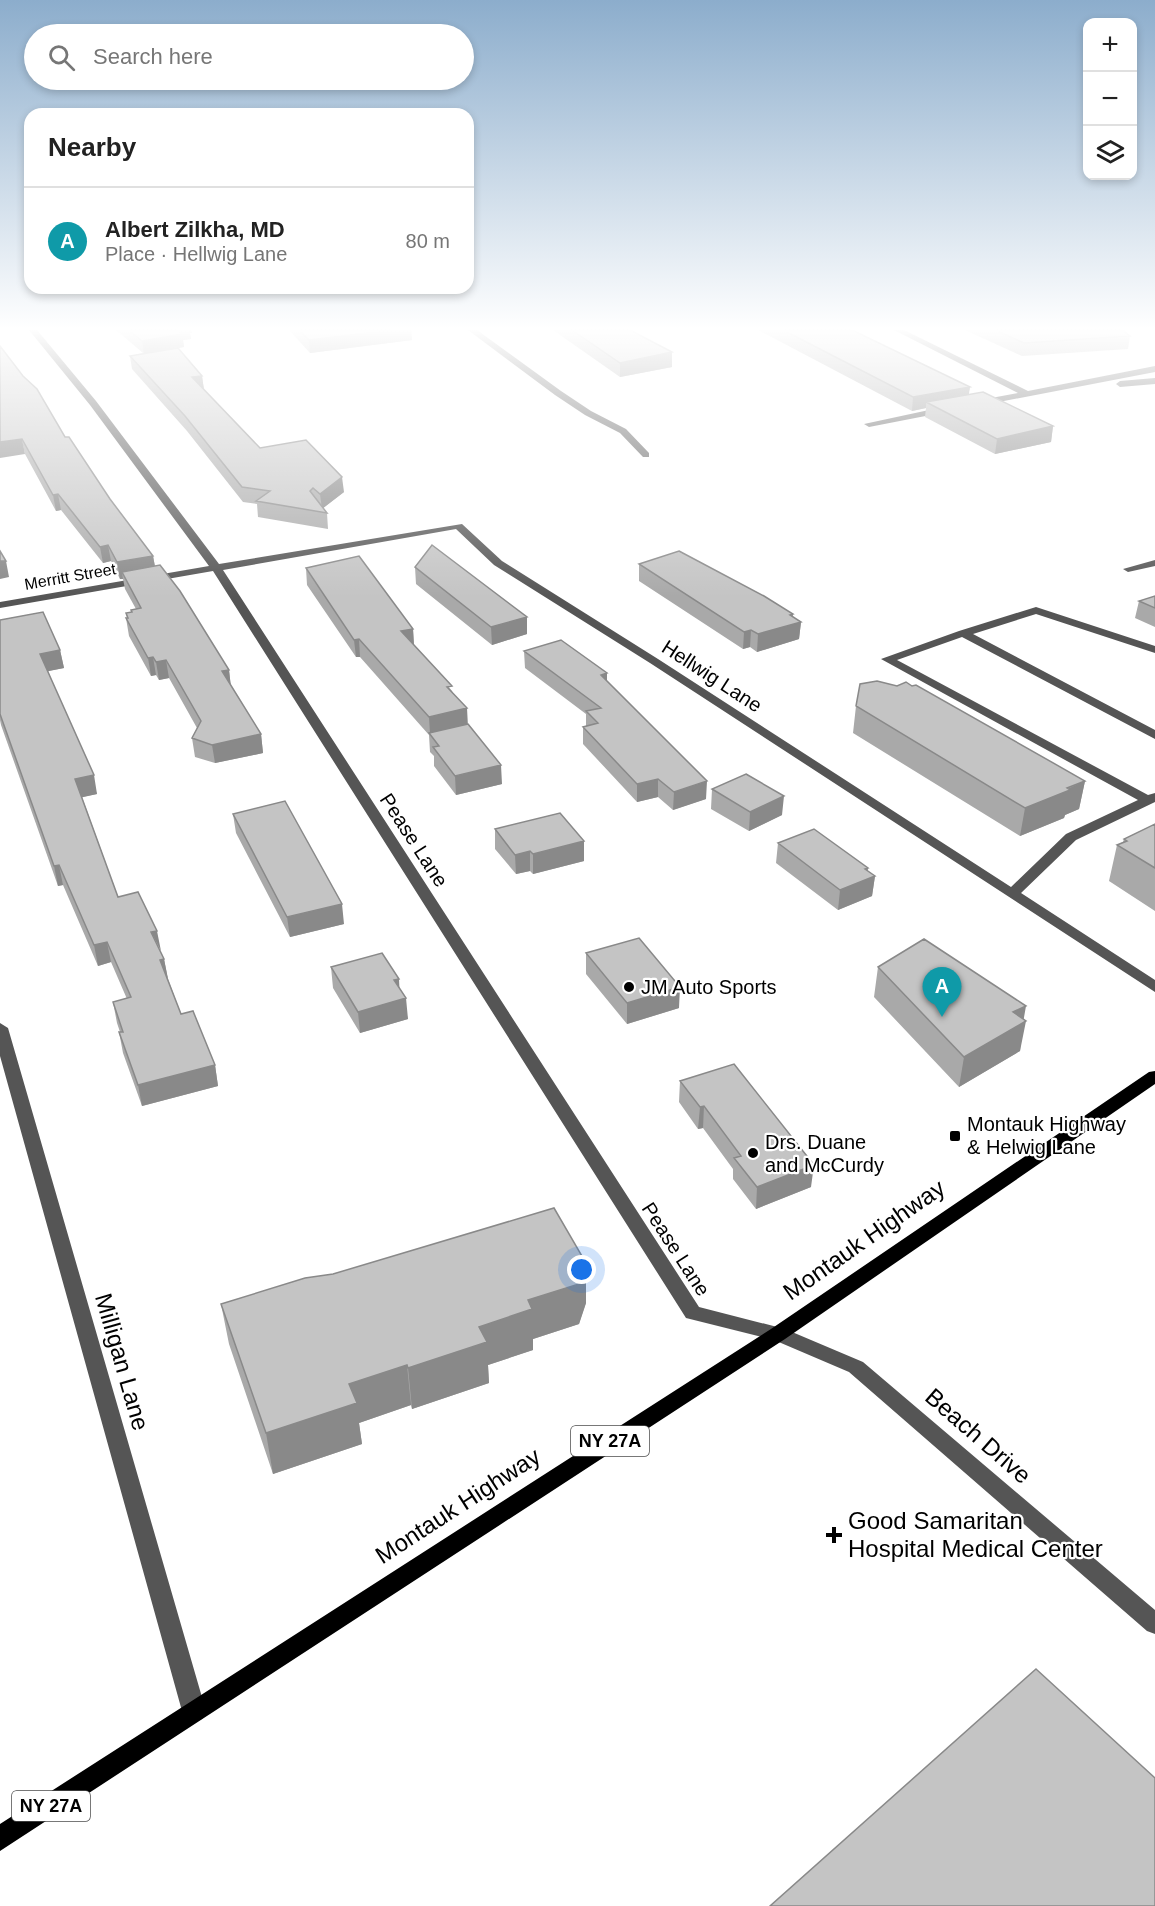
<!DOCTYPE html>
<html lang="en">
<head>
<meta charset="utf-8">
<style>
  :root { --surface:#fff; --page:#f6f6f6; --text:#222; --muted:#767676; --line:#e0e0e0; --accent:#ea580c }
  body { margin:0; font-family:Arial,sans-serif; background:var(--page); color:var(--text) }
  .controls { position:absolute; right:18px; top:18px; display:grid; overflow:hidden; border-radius:12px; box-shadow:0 3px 9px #0003 }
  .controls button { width:54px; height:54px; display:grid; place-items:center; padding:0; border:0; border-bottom:2px solid var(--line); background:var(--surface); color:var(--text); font:30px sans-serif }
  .you { position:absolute; left:582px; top:1270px; width:21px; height:21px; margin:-15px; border:4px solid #fff; border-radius:50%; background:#1a73e8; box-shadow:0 0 0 9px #1a73e833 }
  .badge { display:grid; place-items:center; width:39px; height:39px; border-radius:50%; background:var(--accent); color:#fff; font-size:20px; font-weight:700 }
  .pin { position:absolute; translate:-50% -50px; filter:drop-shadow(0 2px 3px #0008) }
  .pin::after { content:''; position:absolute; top:32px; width:21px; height:18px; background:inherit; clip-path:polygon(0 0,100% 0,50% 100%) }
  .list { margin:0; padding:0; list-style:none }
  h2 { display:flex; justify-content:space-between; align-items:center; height:78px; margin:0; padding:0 24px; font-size:26px }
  h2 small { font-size:20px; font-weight:400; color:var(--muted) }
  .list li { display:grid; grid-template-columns:39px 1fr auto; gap:18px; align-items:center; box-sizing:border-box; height:108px; padding:0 24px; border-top:2px solid var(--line) }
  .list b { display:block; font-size:22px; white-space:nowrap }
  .list p { margin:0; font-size:20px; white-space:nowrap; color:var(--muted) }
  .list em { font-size:20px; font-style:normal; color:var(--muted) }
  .icon { flex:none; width:33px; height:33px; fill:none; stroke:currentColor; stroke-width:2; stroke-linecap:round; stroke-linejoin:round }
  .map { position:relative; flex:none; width:1155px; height:1906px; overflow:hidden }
  .search { position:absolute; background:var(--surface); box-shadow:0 3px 9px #0003; left:24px; top:24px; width:450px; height:66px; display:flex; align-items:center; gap:15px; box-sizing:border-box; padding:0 21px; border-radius:33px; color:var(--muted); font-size:22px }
  .panel { position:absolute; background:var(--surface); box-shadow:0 3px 9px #0003; left:24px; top:108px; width:450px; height:186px; border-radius:18px }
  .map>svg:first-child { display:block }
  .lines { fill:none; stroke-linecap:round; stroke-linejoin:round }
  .minor { fill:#555; fill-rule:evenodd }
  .major { fill:#000; fill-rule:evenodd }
  .wall { fill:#a9a9a9 }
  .shaded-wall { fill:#898989 }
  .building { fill:#c4c4c4; stroke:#898989; stroke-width:1.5 }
  .poi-dot { fill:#000; stroke:#fff; stroke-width:2 }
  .labels { text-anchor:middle; stroke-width:4.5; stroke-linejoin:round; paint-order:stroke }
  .far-street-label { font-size:16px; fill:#000; stroke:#fff }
  .shield { fill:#fff; stroke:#4c4c4c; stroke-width:1.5 }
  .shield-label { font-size:18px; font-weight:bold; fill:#000 }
  .street-label { font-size:20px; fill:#000; stroke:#fff }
  .poi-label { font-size:20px; fill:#000; stroke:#fff; text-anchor:start }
  .near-street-label { font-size:24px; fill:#000; stroke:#fff }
  .near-poi-label { font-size:24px; fill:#000; stroke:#fff; text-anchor:start }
</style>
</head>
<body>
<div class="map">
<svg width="1155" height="1906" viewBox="0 0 1155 1906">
  <rect width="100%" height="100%" fill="#fff"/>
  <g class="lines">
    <path class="minor" d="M 29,330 L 37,330 L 96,401 L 219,564 L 462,524 L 502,561 L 658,659 L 1011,887 L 1066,834 L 1138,800 L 881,659 L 959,631 L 1036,607 L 1155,646 L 1155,653 L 1036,614 L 973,634 L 1155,730 L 1155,739 L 962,637 L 897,660 L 1148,795 L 1155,793 L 1155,802 L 1076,840 L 1021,893 L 1155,980 L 1155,992 L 650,663 L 494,565 L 456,529 L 223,570 L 699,1307 L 785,1329 L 863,1362 L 1155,1610 L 1155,1634 L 1147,1631 L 849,1372 L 774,1340 L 686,1318 L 213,571 L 0,608 L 0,602 L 209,566 L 90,405 Z
      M 468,330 L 477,330 L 561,391 L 591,411 L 626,429 L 649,453 L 649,457 L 643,457 L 620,433 L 585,415 L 555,395 Z
      M 894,330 L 904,330 L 1028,391 L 1155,366 L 1155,372 L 978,406 L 975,405 L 975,401 L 1018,393 Z
      M 1155,378 L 1155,384 L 1120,387 L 1116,384 L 1120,381 Z
      M 943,407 L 947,410 L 946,412 L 869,427 L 864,424 Z
      M 1155,560 L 1155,566 L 1128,572 L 1123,569 Z
      M 0,1023 L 8,1028 L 206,1711 L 202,1719 L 194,1722 L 186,1719 L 182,1711 L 0,1056 Z"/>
    <path class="major" d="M 1155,1071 L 1155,1084 L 785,1339 L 0,1851 L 0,1824 L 771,1329 L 1149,1072 Z"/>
  </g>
  <path class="wall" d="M 116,330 L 191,330 L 192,333 L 190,333 L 191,339 L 183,340 L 184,347 L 178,348 L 202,376 L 204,390 L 260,448 L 344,492 L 323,508 L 327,513 L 328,529 L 258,517 L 257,504 L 243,502 L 187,431 L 132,369 L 130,356 L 143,353 Z
    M 289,330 L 411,330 L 412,340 L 310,353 Z
    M 553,330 L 630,330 L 672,367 L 620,377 Z
    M 758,330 L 852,330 L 970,387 L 968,395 L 1053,426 L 1051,442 L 995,454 L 925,417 L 926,408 L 912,411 Z
    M 965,330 L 1122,330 L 1130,336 L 1128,349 L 1022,356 Z
    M 0,346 L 110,499 L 153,556 L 155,566 L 229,670 L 231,687 L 261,734 L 263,753 L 215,763 L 195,757 L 192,738 L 197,728 L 169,678 L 159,680 L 156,675 L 151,676 L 129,636 L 126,618 L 127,618 L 126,613 L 131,613 L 131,610 L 136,609 L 125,589 L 123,579 L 120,579 L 111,561 L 103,563 L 61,510 L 56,511 L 25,454 Z
    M 639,564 L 793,617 L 801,622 L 799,639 L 757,652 L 750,647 L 743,649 L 639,581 Z
    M 415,567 L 527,617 L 527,634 L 492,645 L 416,584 Z
    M 306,568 L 413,629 L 414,645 L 452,691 L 468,725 L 502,784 L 456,795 L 434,766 L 434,756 L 430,752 L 429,735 L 360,657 L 356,657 L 307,585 Z
    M 1155,596 L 1155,627 L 1135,618 L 1139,601 Z
    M 0,620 L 60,650 L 64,668 L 48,671 L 97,794 L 82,797 L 118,897 L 160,951 L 164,959 L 168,979 L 181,1014 L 215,1065 L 218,1086 L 142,1106 L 123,1053 L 119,1032 L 120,1032 L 117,1023 L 113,1002 L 127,999 L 111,962 L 98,966 L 63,885 L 58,886 L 1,725 L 0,720 Z
    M 524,651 L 607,681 L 706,799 L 673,810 L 658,797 L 637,802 L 583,744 L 583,727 L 586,726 L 586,714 L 525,668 Z
    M 856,706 L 1085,781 L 1079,809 L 1065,815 L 1064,818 L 1020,836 L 853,733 Z
    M 712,789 L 782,815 L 749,831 L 711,809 Z
    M 233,814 L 344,924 L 290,937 L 236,833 Z
    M 1155,824 L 1155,911 L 1109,881 L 1117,845 L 1123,842 L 1124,839 Z
    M 495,829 L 584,861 L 533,874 L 530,871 L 516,874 L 495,849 Z
    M 778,843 L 868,871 L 875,876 L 872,896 L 838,910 L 776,863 Z
    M 586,953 L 679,1008 L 627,1024 L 586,974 Z
    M 331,967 L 399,979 L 399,988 L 408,1019 L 360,1033 L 333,988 Z
    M 878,967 L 1023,1019 L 1020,1051 L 959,1087 L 874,997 Z
    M 680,1081 L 811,1187 L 756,1209 L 733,1179 L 733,1169 L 703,1128 L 698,1129 L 679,1102 Z
    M 586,1303 L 579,1324 L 533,1339 L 533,1350 L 488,1365 L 489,1383 L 412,1409 L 411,1405 L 359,1423 L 362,1444 L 273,1474 L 229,1344 L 221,1304 Z"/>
  <path class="shaded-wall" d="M 175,330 L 191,330 L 192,333 L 190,333 L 191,339 L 183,340 L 184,347 L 144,354 L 142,341 Z
    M 392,330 L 411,330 L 412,340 L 310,353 L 309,340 Z
    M 672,352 L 672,367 L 620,377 L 620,363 Z
    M 202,376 L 204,390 L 192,377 Z
    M 970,387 L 968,400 L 926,402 L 926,408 L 912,411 L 913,397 Z
    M 1053,426 L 1051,442 L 995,454 L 997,439 Z
    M 22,439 L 25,454 L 0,458 L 0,442 Z
    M 342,477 L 344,492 L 322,509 L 320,494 Z
    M 58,494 L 61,510 L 56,511 L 53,495 Z
    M 108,545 L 111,561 L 103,563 L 100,547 Z
    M 153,556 L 156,573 L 122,572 L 123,579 L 120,579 L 117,562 Z
    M 0,561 L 6,561 L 9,577 L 0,579 Z
    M 793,614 L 792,624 L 801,622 L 799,639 L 757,652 L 758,634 Z
    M 527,617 L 527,634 L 492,645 L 491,627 Z
    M 413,629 L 414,646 L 401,631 Z
    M 751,630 L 750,647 L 743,649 L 744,632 Z
    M 359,639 L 360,657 L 356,657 L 354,640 Z
    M 60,650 L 64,668 L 44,672 L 40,654 Z
    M 153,657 L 156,675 L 151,676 L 148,658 Z
    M 166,660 L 169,678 L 159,680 L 156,662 Z
    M 229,670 L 231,688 L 222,671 Z
    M 607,673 L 607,690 L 601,675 Z
    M 467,708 L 468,727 L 430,734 L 429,717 Z
    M 261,734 L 263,753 L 215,763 L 212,745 Z
    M 501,765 L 502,784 L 456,795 L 455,776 Z
    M 94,775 L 97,794 L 79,798 L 75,779 Z
    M 658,779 L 658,797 L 637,802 L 637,784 Z
    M 707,781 L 706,799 L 673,810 L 674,792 Z
    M 1085,781 L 1079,809 L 1065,815 L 1064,818 L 1020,836 L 1025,808 Z
    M 784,796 L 782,815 L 749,831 L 750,812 Z
    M 584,841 L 584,861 L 533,874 L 533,854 Z
    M 530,851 L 530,871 L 516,874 L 515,855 Z
    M 59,865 L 63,885 L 58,886 L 54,866 Z
    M 868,868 L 867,879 L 875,876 L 872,896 L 838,910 L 840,890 L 865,869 Z
    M 342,904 L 344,924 L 290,937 L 287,917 Z
    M 157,931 L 161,951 L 151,932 Z
    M 107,942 L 111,962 L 98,966 L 94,945 Z
    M 164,959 L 168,979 L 160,960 Z
    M 399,979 L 400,1000 L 394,980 Z
    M 680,987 L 679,1008 L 627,1024 L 627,1003 Z
    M 406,998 L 408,1019 L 360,1033 L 358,1012 Z
    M 1026,1006 L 1023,1023 L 1026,1021 L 1020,1051 L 959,1087 L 964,1057 L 1013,1012 Z
    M 215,1065 L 218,1086 L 142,1106 L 138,1085 Z
    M 704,1106 L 703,1128 L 698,1129 L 700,1107 Z
    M 814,1165 L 811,1187 L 756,1209 L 757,1187 Z
    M 586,1263 L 586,1303 L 579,1324 L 533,1339 L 533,1350 L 488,1365 L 489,1383 L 412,1409 L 408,1368 L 479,1327 L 528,1300 Z
    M 407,1365 L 411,1405 L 359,1423 L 362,1444 L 273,1474 L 266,1433 L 349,1384 Z"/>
  <path class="building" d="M 129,330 L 177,330 L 182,334 L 142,341 Z
    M 299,330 L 392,330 L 309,340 Z
    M 572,330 L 630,330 L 672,352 L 620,363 Z
    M 783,330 L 852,330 L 970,387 L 913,397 Z
    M 995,330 L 1122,330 L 1130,336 L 1024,343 Z
    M 0,346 L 23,376 L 37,389 L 65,437 L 69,437 L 110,499 L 153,556 L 117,562 L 108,545 L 100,547 L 58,494 L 53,495 L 22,439 L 0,442 Z
    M 178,348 L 202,376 L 192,377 L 260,448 L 306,440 L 342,477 L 320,494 L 313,488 L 310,491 L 327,513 L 256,501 L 270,491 L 242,487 L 185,416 L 130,356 Z
    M 983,392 L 1053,426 L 997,439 L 926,402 Z
    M 432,545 L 527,617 L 491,627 L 415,567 Z
    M 0,551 L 6,561 L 0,561 Z
    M 679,551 L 764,596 L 793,614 L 790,615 L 801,622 L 758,634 L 751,630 L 744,632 L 639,564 Z
    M 359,556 L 413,629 L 401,631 L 452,686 L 447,687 L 467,708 L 429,717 L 359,639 L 354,640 L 306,568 Z
    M 160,565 L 180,591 L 229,670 L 222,671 L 261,734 L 212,745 L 192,738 L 201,721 L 166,660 L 156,662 L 153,657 L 148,658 L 126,618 L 128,618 L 126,613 L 132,612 L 131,610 L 141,608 L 122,572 Z
    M 1155,596 L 1155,608 L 1139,601 Z
    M 43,612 L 60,650 L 40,654 L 94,775 L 75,779 L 118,897 L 138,892 L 157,931 L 151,932 L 164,959 L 160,960 L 181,1014 L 193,1011 L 215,1065 L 138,1085 L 119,1032 L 123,1032 L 113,1002 L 131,997 L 107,942 L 94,945 L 59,865 L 54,866 L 0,714 L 0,620 Z
    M 561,640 L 607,673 L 601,675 L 707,781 L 674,792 L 658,779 L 637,784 L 583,727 L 598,723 L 586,711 L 601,708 L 524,651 Z
    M 877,681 L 897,686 L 906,682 L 912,686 L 916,685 L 1085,781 L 1067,788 L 1070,790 L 1025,808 L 856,706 L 860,684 Z
    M 468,724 L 501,765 L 455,776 L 433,747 L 439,746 L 429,733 Z
    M 746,774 L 784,796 L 750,812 L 712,789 Z
    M 285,801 L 342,904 L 287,917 L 233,814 Z
    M 560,813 L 584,841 L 533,854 L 530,851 L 515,855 L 495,829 Z
    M 1155,824 L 1155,868 L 1117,845 L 1127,841 L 1124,839 Z
    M 814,829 L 868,868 L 865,869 L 875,876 L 840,890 L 778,843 Z
    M 639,938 L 680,987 L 627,1003 L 586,953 Z
    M 924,939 L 1026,1006 L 1013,1012 L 1026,1021 L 964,1057 L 878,967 Z
    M 382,953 L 399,979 L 394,980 L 406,998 L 358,1012 L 331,967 Z
    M 734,1064 L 814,1165 L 757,1187 L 734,1158 L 741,1156 L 704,1106 L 700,1107 L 680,1081 Z
    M 554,1208 L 586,1263 L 579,1284 L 528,1300 L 532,1309 L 479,1327 L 487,1342 L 408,1368 L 407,1365 L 349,1384 L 357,1403 L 266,1433 L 221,1304 L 305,1278 L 333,1274 Z
    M 1036,1669 L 1155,1778 L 1155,1906 L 770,1906 Z"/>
  <linearGradient id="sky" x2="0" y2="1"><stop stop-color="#8cadcc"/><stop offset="0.55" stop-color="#fff"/><stop offset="1" stop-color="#fff" stop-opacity="0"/></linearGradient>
  <rect width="1155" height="597" fill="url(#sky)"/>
  <g class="poi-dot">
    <circle cx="629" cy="987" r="6"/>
    <rect x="949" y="1130" width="12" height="12" rx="3"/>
    <circle cx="753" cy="1153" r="6"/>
    <path d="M831 1526h6v6h6v6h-6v6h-6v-6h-6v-6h6z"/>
  </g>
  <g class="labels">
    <g class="far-street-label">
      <text transform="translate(70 576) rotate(-10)" y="6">Merritt Street</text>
    </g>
    <g class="shield">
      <rect x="571" y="1426" width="78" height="30" rx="4.5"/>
      <rect x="12" y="1791" width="78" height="30" rx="4.5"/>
    </g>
    <g class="shield-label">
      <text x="610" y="1447">NY 27A</text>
      <text x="51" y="1812">NY 27A</text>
    </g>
    <g class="street-label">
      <text transform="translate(712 676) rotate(33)" y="7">Hellwig Lane</text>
      <text transform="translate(414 840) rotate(57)" y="7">Pease Lane</text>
      <text transform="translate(676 1249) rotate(57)" y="7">Pease Lane</text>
    </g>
    <g class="poi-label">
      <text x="641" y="994">JM Auto Sports</text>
      <text x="967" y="1131">Montauk Highway<tspan x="967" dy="23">&amp; Helwig Lane</tspan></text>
      <text x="765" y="1149">Drs. Duane<tspan x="765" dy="23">and McCurdy</tspan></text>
    </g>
    <g class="near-street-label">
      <text transform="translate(864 1240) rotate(-35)" y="8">Montauk Highway</text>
      <text transform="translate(122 1362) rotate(74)" y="8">Milligan Lane</text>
      <text transform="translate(978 1436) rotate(41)" y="8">Beach Drive</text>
      <text transform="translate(458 1506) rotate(-33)" y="8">Montauk Highway</text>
    </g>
    <g class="near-poi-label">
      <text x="848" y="1529">Good Samaritan<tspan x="848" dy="28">Hospital Medical Center</tspan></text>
    </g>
  </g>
</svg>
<div class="controls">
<button>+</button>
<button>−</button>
<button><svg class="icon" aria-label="layers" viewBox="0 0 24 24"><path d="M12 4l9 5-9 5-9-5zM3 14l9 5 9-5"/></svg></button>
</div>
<div class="you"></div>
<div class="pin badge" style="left:942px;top:1017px;background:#0f9aa8">A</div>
<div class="search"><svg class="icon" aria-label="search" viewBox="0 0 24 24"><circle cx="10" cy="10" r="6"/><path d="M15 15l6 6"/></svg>Search here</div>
<section class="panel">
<h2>Nearby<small></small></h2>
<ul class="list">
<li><span class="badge" style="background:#0f9aa8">A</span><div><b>Albert Zilkha, MD</b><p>Place · Hellwig Lane</p></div><em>80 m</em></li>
</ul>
</section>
</div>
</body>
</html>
